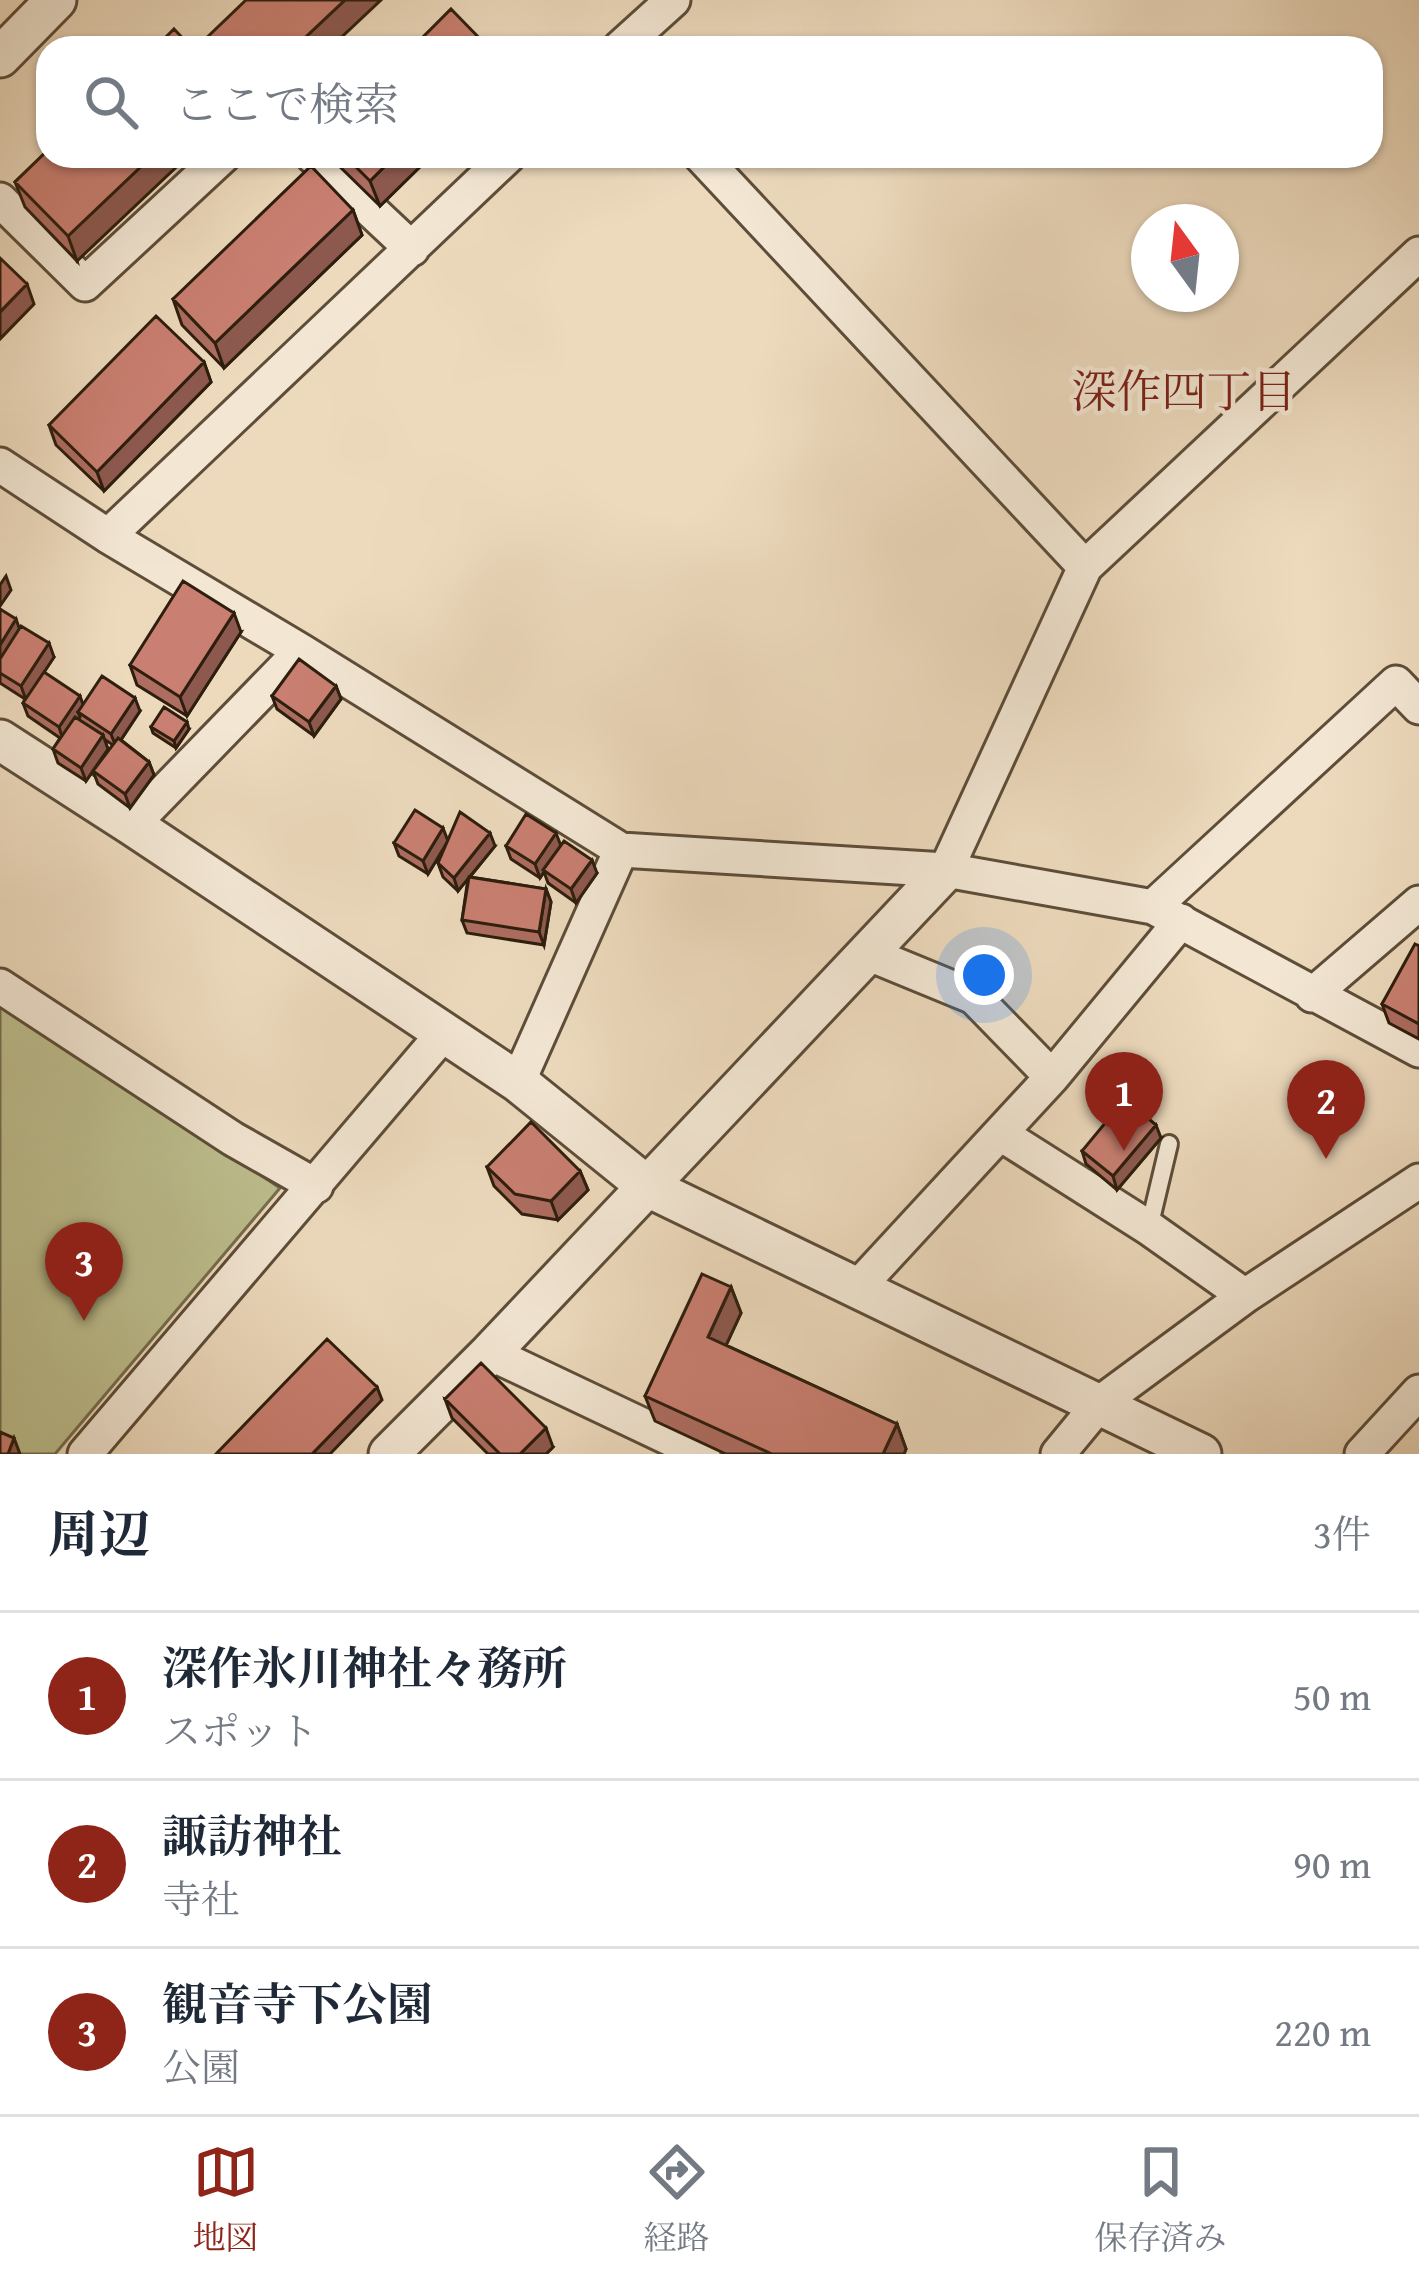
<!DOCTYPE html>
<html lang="ja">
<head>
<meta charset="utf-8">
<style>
  :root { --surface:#fff; --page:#f2f2f3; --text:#1f2937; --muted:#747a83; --line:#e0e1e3; --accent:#8f2418 }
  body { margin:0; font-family:"Gentium Book Plus","Noto Serif JP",serif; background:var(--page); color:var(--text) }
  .compass { position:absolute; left:1131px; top:204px; width:108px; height:108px; border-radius:50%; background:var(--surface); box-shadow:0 3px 9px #0004; rotate:345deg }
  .you { position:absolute; left:984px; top:975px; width:42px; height:42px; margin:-30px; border:9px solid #fff; border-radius:50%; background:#1a73e8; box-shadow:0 0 0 18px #1a73e833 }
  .badge { display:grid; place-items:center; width:78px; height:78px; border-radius:50%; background:var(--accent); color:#fff; font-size:39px; font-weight:700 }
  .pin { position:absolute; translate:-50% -99px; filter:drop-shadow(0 3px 6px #0008) }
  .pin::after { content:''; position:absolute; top:63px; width:42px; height:36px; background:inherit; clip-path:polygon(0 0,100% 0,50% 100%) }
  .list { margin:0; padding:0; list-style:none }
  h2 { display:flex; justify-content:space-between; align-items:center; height:156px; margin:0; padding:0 48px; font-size:51px }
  h2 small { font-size:39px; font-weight:400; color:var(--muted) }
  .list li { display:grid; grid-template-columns:78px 1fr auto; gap:36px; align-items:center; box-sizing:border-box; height:168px; padding:0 48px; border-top:3px solid var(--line) }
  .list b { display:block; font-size:45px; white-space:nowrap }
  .list p { margin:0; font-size:39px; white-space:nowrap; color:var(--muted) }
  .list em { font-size:39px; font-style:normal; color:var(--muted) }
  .icon { flex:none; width:66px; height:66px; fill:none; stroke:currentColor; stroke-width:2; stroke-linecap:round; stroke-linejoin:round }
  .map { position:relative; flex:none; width:1419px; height:1454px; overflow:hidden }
  .search { position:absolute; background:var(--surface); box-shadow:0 3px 9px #0004; left:36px; right:36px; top:36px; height:132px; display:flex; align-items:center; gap:30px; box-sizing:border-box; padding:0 42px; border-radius:36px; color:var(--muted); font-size:45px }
  .sheet { height:660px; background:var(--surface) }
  nav { display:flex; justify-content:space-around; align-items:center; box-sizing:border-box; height:168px; border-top:3px solid var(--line); background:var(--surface); font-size:33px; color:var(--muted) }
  nav a { display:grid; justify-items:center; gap:6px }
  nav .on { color:var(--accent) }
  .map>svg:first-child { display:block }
  .green { fill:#bdbe8e; stroke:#756e4e; stroke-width:3 }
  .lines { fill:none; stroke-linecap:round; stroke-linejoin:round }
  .service-casing { stroke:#5d4d39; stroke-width:22 }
  .minor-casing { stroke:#5d4d39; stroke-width:39 }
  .tertiary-casing { stroke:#5d4d39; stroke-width:45 }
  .service { stroke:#f3e7d4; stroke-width:16 }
  .minor { stroke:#f3e7d4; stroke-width:33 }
  .tertiary { stroke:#f3e7d4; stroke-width:39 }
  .wall { fill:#ad6d61; stroke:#2d1e0d; stroke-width:3 }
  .shaded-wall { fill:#8d594f; stroke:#2d1e0d; stroke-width:3 }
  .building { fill:#c97f71; stroke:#2d1e0d; stroke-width:3 }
  .labels { text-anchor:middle; stroke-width:9; stroke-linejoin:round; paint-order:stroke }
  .neighbourhood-label { font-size:45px; fill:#7a1f14; stroke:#f3e7d4 }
</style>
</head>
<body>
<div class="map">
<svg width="1419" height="1454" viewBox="0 0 1419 1454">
  <rect width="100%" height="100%" fill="#eddabd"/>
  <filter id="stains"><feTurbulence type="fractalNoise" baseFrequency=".00167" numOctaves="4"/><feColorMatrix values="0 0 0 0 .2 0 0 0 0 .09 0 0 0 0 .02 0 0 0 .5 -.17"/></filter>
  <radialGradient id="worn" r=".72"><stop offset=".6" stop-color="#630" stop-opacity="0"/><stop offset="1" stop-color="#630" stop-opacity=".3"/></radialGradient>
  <path class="green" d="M 0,1002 L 280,1188 L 55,1454 L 0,1454 Z"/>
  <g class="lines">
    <g class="service-casing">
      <path id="service" d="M 1149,1228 L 1169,1144"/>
    </g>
    <g class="minor-casing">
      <path id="minor" d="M 620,48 L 673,0
        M 313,156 L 412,249
        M 701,156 L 1085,567
        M 0,200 L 85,284 L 223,156
        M 0,465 L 108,536 L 301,651 L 621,850 L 946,870 L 1153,907 L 1419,1050
        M 108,536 L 508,156
        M 132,825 L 301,651
        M 946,870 L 1085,567 L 1419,254
        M 1153,907 L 1396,683 L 1419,707
        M 867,953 L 974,997 L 1052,1077
        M 0,986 L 233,1139 L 316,1186
        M 1312,995 L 1419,903
        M 518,1082 L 621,850
        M 1001,1134 L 1149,1228 L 1245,1296
        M 858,1287 L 1052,1077 L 1181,921
        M 490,1353 L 703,1454
        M 85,1454 L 443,1034
        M 1058,1454 L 1100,1403 L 1245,1296 L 1419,1181
        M 1362,1454 L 1419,1392"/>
    </g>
    <g class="tertiary-casing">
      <path id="tertiary" d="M 0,57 L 56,0
        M 0,740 L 132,825 L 518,1082 L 648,1187 L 1201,1454
        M 389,1454 L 490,1353 L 946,870"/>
    </g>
    <use href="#service" class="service"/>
    <use href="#minor" class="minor"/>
    <use href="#tertiary" class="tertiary"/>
  </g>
  <path class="wall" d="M 48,150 L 77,261 L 25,207 L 15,182 Z
    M 332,156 L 431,156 L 380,206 L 333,160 Z
    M 353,210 L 362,235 L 224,368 L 182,325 L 173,299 Z
    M 204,362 L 211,382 L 104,491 L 56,445 L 49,425 Z
    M 0,609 L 20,629 L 54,657 L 41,676 L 83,705 L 140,711 L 121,740 L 149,762 L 154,775 L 130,808 L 98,784 L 93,771 L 113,745 L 104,739 L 108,749 L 86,781 L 58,763 L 53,749 L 60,738 L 28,716 L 23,703 L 25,699 L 0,683 Z
    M 241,632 L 187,716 L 137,685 L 130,665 Z
    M 336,686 L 341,699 L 314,736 L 277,709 L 272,696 Z
    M 151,727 L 189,729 L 176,748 L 153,733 Z
    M 448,840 L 495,846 L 470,877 L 546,889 L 551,902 L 544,945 L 467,933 L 462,920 L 468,878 L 458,891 L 443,877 L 438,863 L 445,846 L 428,874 L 399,856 L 394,843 Z
    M 506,846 L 561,846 L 597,873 L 576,903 L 548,883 L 544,872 L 540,878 L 511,859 Z
    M 1419,946 L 1419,1039 L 1389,1023 L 1382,1004 Z
    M 1161,1138 L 1117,1190 L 1086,1164 L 1082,1151 Z
    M 487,1167 L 580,1171 L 588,1190 L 558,1220 L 522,1214 L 494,1186 Z
    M 731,1287 L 741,1313 L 726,1345 L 897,1424 L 906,1449 L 904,1454 L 726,1454 L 655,1421 L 645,1396 Z
    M 445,1399 L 553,1447 L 546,1454 L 488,1454 L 452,1418 Z"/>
  <path class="shaded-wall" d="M 345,0 L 381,0 L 330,48 L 294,48 Z
    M 152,156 L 188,156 L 77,261 L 68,236 Z
    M 395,156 L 431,156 L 380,206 L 370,181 Z
    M 353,210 L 362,235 L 224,368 L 215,343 Z
    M 27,284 L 34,304 L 0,339 L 0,312 Z
    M 204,362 L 211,382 L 104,491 L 97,472 Z
    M 6,576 L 11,590 L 0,606 L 0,585 Z
    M 234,613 L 241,632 L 187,716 L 180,697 Z
    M 16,619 L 21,633 L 0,666 L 0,645 Z
    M 49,643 L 54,657 L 26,700 L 21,686 Z
    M 336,686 L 341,699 L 314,736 L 309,722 Z
    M 80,696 L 85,710 L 78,712 L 80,717 L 63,740 L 59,727 Z
    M 135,698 L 140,711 L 116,747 L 111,734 Z
    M 187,722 L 189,729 L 176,748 L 174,741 Z
    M 103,735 L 108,749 L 86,781 L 81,768 Z
    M 149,762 L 154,775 L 130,808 L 125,794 Z
    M 443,828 L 448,841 L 428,874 L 423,861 Z
    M 490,833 L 495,846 L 458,891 L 454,878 Z
    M 556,833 L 561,846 L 540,878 L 535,864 Z
    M 592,860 L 597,873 L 576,903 L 571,889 Z
    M 546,889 L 551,902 L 544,945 L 539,932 Z
    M 1156,1125 L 1161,1138 L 1117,1190 L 1113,1176 Z
    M 580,1171 L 588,1190 L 558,1220 L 551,1201 Z
    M 731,1287 L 741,1313 L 718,1363 L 708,1337 Z
    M 377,1387 L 382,1400 L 330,1454 L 312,1454 Z
    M 897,1424 L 906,1449 L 904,1454 L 883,1454 Z
    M 546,1428 L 553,1447 L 546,1454 L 520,1454 Z
    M 14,1438 L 20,1454 L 8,1454 Z"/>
  <path class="building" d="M 246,0 L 345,0 L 294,48 L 196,48 Z
    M 451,9 L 489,48 L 412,48 Z
    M 174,29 L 192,48 L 155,48 Z
    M 48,150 L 48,156 L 152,156 L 68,236 L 15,182 Z
    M 345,156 L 395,156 L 370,181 Z
    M 311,166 L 353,210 L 215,343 L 173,299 Z
    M 0,258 L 27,284 L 0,312 Z
    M 156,316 L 204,362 L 97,472 L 49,425 Z
    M 183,581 L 234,613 L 180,697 L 130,665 Z
    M 0,609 L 16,619 L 0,645 Z
    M 21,626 L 49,643 L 21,686 L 0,673 L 0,659 Z
    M 299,659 L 336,686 L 309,722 L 272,696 Z
    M 44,672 L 80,696 L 59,727 L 23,703 Z
    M 102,676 L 135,698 L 111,734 L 78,712 Z
    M 164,707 L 187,722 L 174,741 L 151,727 Z
    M 75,717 L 103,735 L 81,768 L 53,749 Z
    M 118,738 L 149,762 L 125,794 L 93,771 Z
    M 415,810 L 443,828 L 423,861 L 394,843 Z
    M 460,812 L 490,833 L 454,878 L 438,863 Z
    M 526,814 L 556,833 L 535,864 L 506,846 Z
    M 564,841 L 592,860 L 571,889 L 543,870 Z
    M 469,877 L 546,889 L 539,932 L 462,920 Z
    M 1415,944 L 1419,946 L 1419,1024 L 1382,1004 Z
    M 1125,1099 L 1156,1125 L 1113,1176 L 1082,1151 Z
    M 531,1122 L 580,1171 L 551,1201 L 515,1194 L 487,1167 Z
    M 702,1274 L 731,1287 L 708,1337 L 897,1424 L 883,1454 L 772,1454 L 645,1396 Z
    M 327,1339 L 377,1387 L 312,1454 L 216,1454 Z
    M 481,1363 L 546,1428 L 520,1454 L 500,1454 L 445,1399 Z
    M 0,1432 L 14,1438 L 8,1454 L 0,1454 Z"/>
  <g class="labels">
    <g class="neighbourhood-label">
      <text x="1184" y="407">深作四丁目</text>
    </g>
  </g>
  <rect width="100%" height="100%" filter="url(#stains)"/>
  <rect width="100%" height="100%" fill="url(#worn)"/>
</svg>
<svg class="compass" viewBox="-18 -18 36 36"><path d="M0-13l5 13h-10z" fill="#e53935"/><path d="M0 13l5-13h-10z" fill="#747a83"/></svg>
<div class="you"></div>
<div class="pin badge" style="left:1124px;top:1151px">1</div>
<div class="pin badge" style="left:1326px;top:1159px">2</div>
<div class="pin badge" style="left:84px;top:1321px">3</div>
<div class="search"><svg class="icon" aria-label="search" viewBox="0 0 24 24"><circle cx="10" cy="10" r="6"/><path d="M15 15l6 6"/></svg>ここで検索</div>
</div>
<section class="sheet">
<h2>周辺<small>3件</small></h2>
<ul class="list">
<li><span class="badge">1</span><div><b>深作氷川神社々務所</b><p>スポット</p></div><em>50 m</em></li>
<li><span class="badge">2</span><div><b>諏訪神社</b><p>寺社</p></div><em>90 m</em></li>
<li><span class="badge">3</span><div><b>観音寺下公園</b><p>公園</p></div><em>220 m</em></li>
</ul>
</section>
<nav>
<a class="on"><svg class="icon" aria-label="map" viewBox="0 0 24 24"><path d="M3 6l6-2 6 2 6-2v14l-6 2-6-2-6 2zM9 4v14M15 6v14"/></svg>地図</a>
<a><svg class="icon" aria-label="directions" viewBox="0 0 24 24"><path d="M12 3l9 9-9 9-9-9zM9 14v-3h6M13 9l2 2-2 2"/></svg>経路</a>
<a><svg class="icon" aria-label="saved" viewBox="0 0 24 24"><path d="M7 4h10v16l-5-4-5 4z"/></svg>保存済み</a>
</nav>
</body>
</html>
